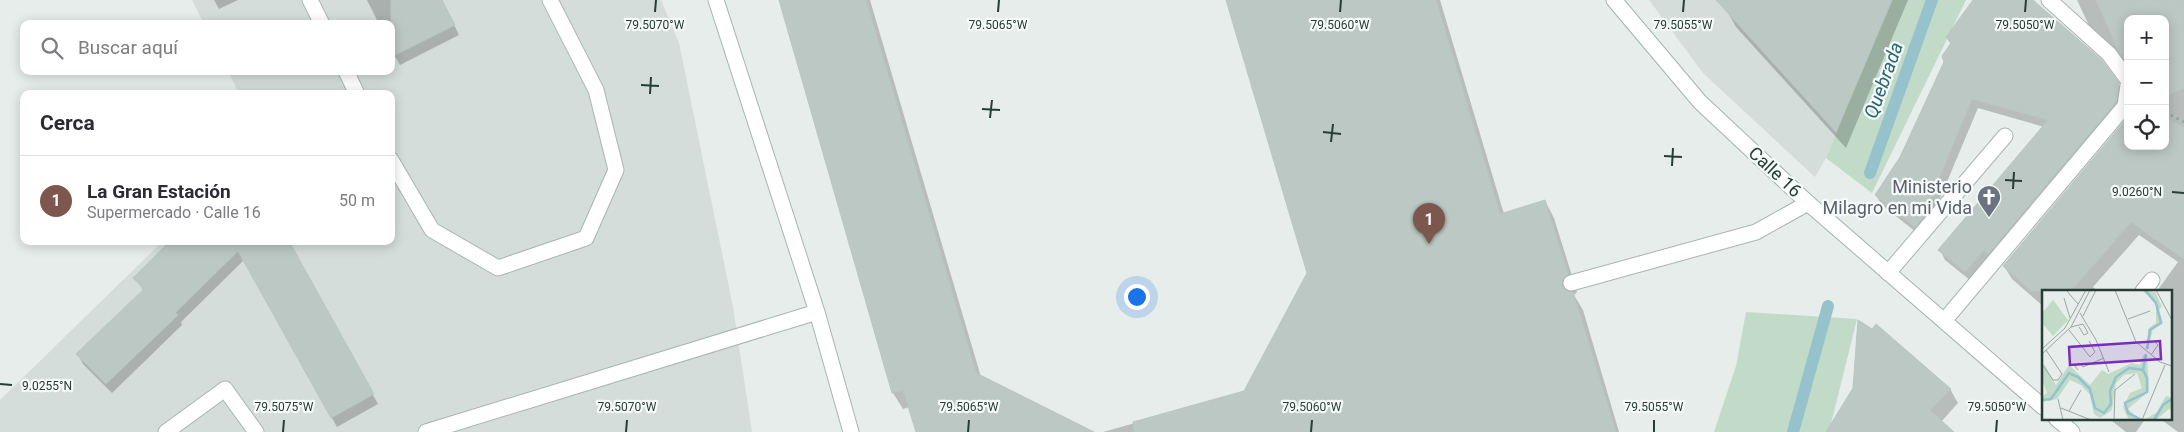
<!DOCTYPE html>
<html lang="es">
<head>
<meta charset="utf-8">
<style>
  :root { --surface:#fff; --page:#f7f7f7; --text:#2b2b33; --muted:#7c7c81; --line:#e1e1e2; --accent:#7d574e }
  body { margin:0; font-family:Roboto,sans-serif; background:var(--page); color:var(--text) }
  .controls { position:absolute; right:15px; top:15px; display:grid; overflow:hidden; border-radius:10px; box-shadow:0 2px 12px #0003 }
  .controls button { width:45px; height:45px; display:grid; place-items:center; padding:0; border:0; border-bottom:1px solid var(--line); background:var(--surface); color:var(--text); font:25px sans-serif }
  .you { position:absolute; left:1136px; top:296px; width:18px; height:18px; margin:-12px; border:4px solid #fff; border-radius:50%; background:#1a73e8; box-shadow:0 0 0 8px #1a73e833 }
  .badge { display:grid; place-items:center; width:32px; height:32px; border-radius:50%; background:var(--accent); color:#fff; font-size:16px; font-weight:700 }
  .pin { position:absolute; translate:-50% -41px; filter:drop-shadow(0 1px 2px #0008) }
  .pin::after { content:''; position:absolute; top:26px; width:18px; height:15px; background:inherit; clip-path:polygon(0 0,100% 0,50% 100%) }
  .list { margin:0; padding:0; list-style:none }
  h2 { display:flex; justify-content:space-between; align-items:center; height:65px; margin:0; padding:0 20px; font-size:21px }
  h2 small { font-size:16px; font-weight:400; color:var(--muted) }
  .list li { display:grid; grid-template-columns:32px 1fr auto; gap:15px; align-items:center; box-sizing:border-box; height:90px; padding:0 20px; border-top:1px solid var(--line) }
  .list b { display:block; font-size:19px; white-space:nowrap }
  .list p { margin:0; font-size:16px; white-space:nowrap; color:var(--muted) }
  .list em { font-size:16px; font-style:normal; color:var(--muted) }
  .icon { flex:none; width:28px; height:28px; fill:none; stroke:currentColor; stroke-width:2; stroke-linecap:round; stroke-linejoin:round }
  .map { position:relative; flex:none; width:2184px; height:432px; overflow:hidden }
  .search { position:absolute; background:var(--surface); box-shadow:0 2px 12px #0003; left:20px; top:20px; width:375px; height:55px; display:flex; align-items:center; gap:12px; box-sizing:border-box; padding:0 18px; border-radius:10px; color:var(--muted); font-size:19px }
  .panel { position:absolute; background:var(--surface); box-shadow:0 2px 12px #0003; left:20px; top:90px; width:375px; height:155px; border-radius:10px }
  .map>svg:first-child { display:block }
  .built { fill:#d4ddd9 }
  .green { fill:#c2dbc9 }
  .shadow { fill:#0003 }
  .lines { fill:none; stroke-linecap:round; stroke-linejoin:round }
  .stream { stroke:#95c2cb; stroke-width:12 }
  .building { fill:#bcc8c3; stroke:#b9c6c1 }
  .service-casing { stroke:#a9b5b1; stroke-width:17 }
  .secondary-casing { stroke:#a3b4ae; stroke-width:17 }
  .path { stroke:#8aada2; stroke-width:3; stroke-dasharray:2.5 4; stroke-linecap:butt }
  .service { stroke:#fff; stroke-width:15 }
  .secondary { stroke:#fff; stroke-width:15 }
  .ticks { fill:none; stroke:#273d37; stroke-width:2 }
  .labels { text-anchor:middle; stroke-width:4.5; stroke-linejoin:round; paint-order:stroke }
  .street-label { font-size:18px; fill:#273d37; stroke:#f6faf8 }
  .worship-label { font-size:18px; fill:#5b616d; stroke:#f6faf8; text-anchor:end }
  .water-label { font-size:19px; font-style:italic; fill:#286672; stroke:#f6faf8 }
  .inset-river { fill:none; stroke:#95c2cb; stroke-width:2.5 }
  .inset-road { fill:none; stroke:#9aa7a2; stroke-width:1 }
  .view { fill:#7b2cbf; fill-opacity:0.15; stroke:#7b2cbf; stroke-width:2.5 }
  .inset-edge { fill:none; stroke:#273d37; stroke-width:2.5 }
  .ticks-label { font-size:12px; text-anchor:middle; fill:#273d37; stroke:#f6faf8; stroke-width:4.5; stroke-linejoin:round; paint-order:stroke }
</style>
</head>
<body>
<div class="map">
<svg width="2184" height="432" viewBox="0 0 2184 432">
  <rect width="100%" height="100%" fill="#e6edea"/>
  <path class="built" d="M 192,0 L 661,0 L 679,43 L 733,307 L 752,432 L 0,432 L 0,400 L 163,241 L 391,241 L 391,94 L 239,94 L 228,71 L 391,71 L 391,24 L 204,24 Z
    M 1649,0 L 1892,0 L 1826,158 L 1815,177 L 1703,73 Z"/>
  <path class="green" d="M 1892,0 L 1966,0 L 1872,193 L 1826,158 Z
    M 1746,312 L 1857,319 L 1829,432 L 1714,432 L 1736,366 Z"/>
  <path class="shadow" d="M 214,0 L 238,0 L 219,9 Z
    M 367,0 L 442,0 L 459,35 L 400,65 L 391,49 L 391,24 L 379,24 Z
    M 780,0 L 870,0 L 981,377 L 1091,432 L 917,432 L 909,407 L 903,409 L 893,393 Z
    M 1227,0 L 1440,0 L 1504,214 L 1545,201 L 1554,218 L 1577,292 L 1574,295 L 1583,310 L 1619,432 L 1103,432 L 1245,392 L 1308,273 Z
    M 1727,0 L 1908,0 L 1846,148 L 1736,27 L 1726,9 Z
    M 1974,0 L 2030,0 L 2118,84 L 2124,94 L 2121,112 L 1971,281 L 1945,260 L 1940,250 L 2044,127 L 1978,108 L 1928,227 L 1921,236 L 1882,205 L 1876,195 L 1901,157 L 1945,62 L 1951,45 L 1947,37 Z
    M 2077,0 L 2184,0 L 2184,432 L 2178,432 L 2159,418 L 2170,418 L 2170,291 L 2157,291 L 2178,262 L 2139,235 L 2093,287 L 2097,291 L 2043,291 L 2043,306 L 2012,279 L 2004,266 L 2128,146 L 2165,146 L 2165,19 L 2128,19 L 2128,65 L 2092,32 Z
    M 172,241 L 287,241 L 378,404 L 337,427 L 244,260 L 181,322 L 182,325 L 112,393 L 83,364 L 78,354 L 144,291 L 135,278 Z
    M 1950,389 L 1958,403 L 1941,422 L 1952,432 L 1828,432 Z
    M 2108,418 L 2146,418 L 2136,432 L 2126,432 Z"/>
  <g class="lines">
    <path class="stream" d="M 1870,173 L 1932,0
      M 1793,432 L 1828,306"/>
  </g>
  <path class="building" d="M 391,0 L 442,0 L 455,25 L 391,57 Z
    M 779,0 L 866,0 L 976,373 L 1094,432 L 916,432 L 903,390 L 892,393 Z
    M 1226,0 L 1436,0 L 1500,214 L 1545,200 L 1568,274 L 1562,280 L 1562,286 L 1568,292 L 1573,292 L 1616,432 L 1134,432 L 1133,422 L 1244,391 L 1307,273 Z
    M 1716,0 L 1892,0 L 1836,132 Z
    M 1973,0 L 2033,0 L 2102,60 L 2119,83 L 2116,102 L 1988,254 L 1984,250 L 1965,272 L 1938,250 L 2048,120 L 1972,99 L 1923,217 L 1915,227 L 1875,195 L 1900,157 L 1944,62 L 1942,56 L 1951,43 L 1946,37 Z
    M 2096,0 L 2184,0 L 2184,88 L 2165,96 L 2165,19 L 2128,19 L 2128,64 L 2120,54 Z
    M 2128,117 L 2128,146 L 2165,146 L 2165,117 L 2184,128 L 2184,259 L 2131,222 L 2071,291 L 2031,291 L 2003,266 Z
    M 170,241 L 289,241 L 374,394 L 331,418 L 238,251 L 175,313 L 178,315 L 106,384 L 76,354 L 144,289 L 133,278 Z
    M 1858,320 L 1872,329 L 1876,324 L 1951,389 L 1930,410 L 1954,432 L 1826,432 L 1853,388 Z"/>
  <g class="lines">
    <g class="service-casing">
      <path id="service" d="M 310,0 L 322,24
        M 716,0 L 817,312 L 851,432
        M 2049,0 L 2109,54 L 2128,80
        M 346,71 L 357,94
        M 391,160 L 432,230 L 498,268 L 586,238 L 616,170 L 596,90 L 550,0
        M 1888,273 L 2005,136
        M 1571,283 L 1756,232 L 1808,203
        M 2143,291 L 2152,280
        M 1944,321 L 2125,106 L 2128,85
        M 166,432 L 225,389 L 256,432
        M 426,432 L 817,312"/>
    </g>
    <g class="secondary-casing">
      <path id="secondary" d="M 1614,0 L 1700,102 L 1808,203 L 2043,407
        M 2056,418 L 2072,432"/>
    </g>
    <path class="path" d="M 2165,112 L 2184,122"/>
    <use href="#service" class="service"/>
    <use href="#secondary" class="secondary"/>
  </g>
  <path class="ticks" d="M 655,12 L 656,0M 998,12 L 999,0M 1340,12 L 1341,0M 1683,12 L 1684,0M 2025,12 L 2026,0M 641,85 L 659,86M 650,94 L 651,77M 982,109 L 1000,110M 990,118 L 992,100M 1323,132 L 1341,134M 1331,142 L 1333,124M 1664,156 L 1682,157M 1672,166 L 1673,148M 2005,180 L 2022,181M 2013,189 L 2014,172M 2172,192 L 2184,193M 0,384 L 12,385M 283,432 L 284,420M 626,432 L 627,420M 968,432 L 969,420M 1311,432 L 1312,420M 1654,432 L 1654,420M 1996,432 L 1997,420"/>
  <defs>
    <g id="church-pin" transform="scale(1.25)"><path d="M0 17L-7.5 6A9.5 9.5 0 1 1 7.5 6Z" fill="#6b7280" stroke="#f6faf8"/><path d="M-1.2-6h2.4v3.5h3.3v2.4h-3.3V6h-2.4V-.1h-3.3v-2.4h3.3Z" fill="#fff"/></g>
  </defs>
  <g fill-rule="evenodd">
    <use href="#church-pin" x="1989" y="197"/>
  </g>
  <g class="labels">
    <g class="street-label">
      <text transform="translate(1775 172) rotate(43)" y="6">Calle 16</text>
    </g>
    <g class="worship-label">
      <text x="1972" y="193">Ministerio<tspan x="1972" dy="21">Milagro en mi Vida</tspan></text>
    </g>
    <g class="water-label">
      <text transform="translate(1883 80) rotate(-70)" y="7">Quebrada</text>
    </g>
  </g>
  <g transform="translate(2042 290)">
    <rect width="130" height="130" fill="#e6edea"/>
    <path d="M 100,0 L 113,2 L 120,16 L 117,20 L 121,33 L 111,38 L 106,60 L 106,39 L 114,33 L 114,14 ZM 11,10 L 26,30 L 11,46 L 0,33 L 0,23 ZM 101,65 L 105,65 L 107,101 L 86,119 L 98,130 L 87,130 L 81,117 L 88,103 L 100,98 L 95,83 L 82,85 L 74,93 L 70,120 L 58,128 L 52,124 L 48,105 L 39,95 L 28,90 L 15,109 L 0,112 L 0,106 L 5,103 L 0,90 L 2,74 L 14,95 L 27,75 L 48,95 L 60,80 L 66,84 L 90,73 L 98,75 ZM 124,106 L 130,107 L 130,121 L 127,119 L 114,130 L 102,130 L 115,122 Z" fill="#c2dbc9"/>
    <path class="inset-river" d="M 103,0 L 114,13 L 119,33 L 108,40 L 105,59M 101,80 L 104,64M 0,110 L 9,109 L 27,83 L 36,87 L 48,99 L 53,118 L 62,123 L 69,114 L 68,101 L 74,87 L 87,78 L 101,80 L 105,88 L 105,102 L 83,113 L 86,123 L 100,130M 112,130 L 121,115 L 130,109"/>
    <path class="inset-road" d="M 24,0 L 36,14M 73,0 L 94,52 L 118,72 L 130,76M 114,0 L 130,30M 22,8 L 28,28M 38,23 L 54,50 L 67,82M 41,26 L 54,0M 86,29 L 108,21M 29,37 L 41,34 L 46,43 L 42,45 L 37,37M 27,40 L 48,67 L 53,62 L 47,51M 0,59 L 23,38 L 44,0M 0,64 L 29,37 L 48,0M 109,65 L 116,55 L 112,51M 0,74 L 11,90 L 16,90 L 20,84 L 4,60M 36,80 L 33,76 L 37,73 L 41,77 L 62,68M 16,109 L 21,130M 19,118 L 49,130M 27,121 L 39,100M 72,130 L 73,100 L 93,84M 100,130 L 123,75"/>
    <path class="view" d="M 118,51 L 119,69 L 28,75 L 27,57 Z"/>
    <rect width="130" height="130" class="inset-edge"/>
  </g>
  <g class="ticks-label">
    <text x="655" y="29">79.5070°W</text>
    <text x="998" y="29">79.5065°W</text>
    <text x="1340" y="29">79.5060°W</text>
    <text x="1683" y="29">79.5055°W</text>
    <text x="2025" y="29">79.5050°W</text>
    <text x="2137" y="196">9.0260°N</text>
    <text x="47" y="390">9.0255°N</text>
    <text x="284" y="411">79.5075°W</text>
    <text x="627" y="411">79.5070°W</text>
    <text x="969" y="411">79.5065°W</text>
    <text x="1312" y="411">79.5060°W</text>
    <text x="1654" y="411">79.5055°W</text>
    <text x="1997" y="411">79.5050°W</text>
  </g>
</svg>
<div class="controls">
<button>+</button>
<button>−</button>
<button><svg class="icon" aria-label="locate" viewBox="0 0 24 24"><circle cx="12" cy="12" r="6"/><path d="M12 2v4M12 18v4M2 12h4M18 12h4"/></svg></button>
</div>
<div class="you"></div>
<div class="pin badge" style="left:1429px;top:244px">1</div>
<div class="search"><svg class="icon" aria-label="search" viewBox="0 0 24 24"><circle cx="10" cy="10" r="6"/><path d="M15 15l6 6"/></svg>Buscar aquí</div>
<section class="panel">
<h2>Cerca<small></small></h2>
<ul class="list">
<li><span class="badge">1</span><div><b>La Gran Estación</b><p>Supermercado · Calle 16</p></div><em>50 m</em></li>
</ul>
</section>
</div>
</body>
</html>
